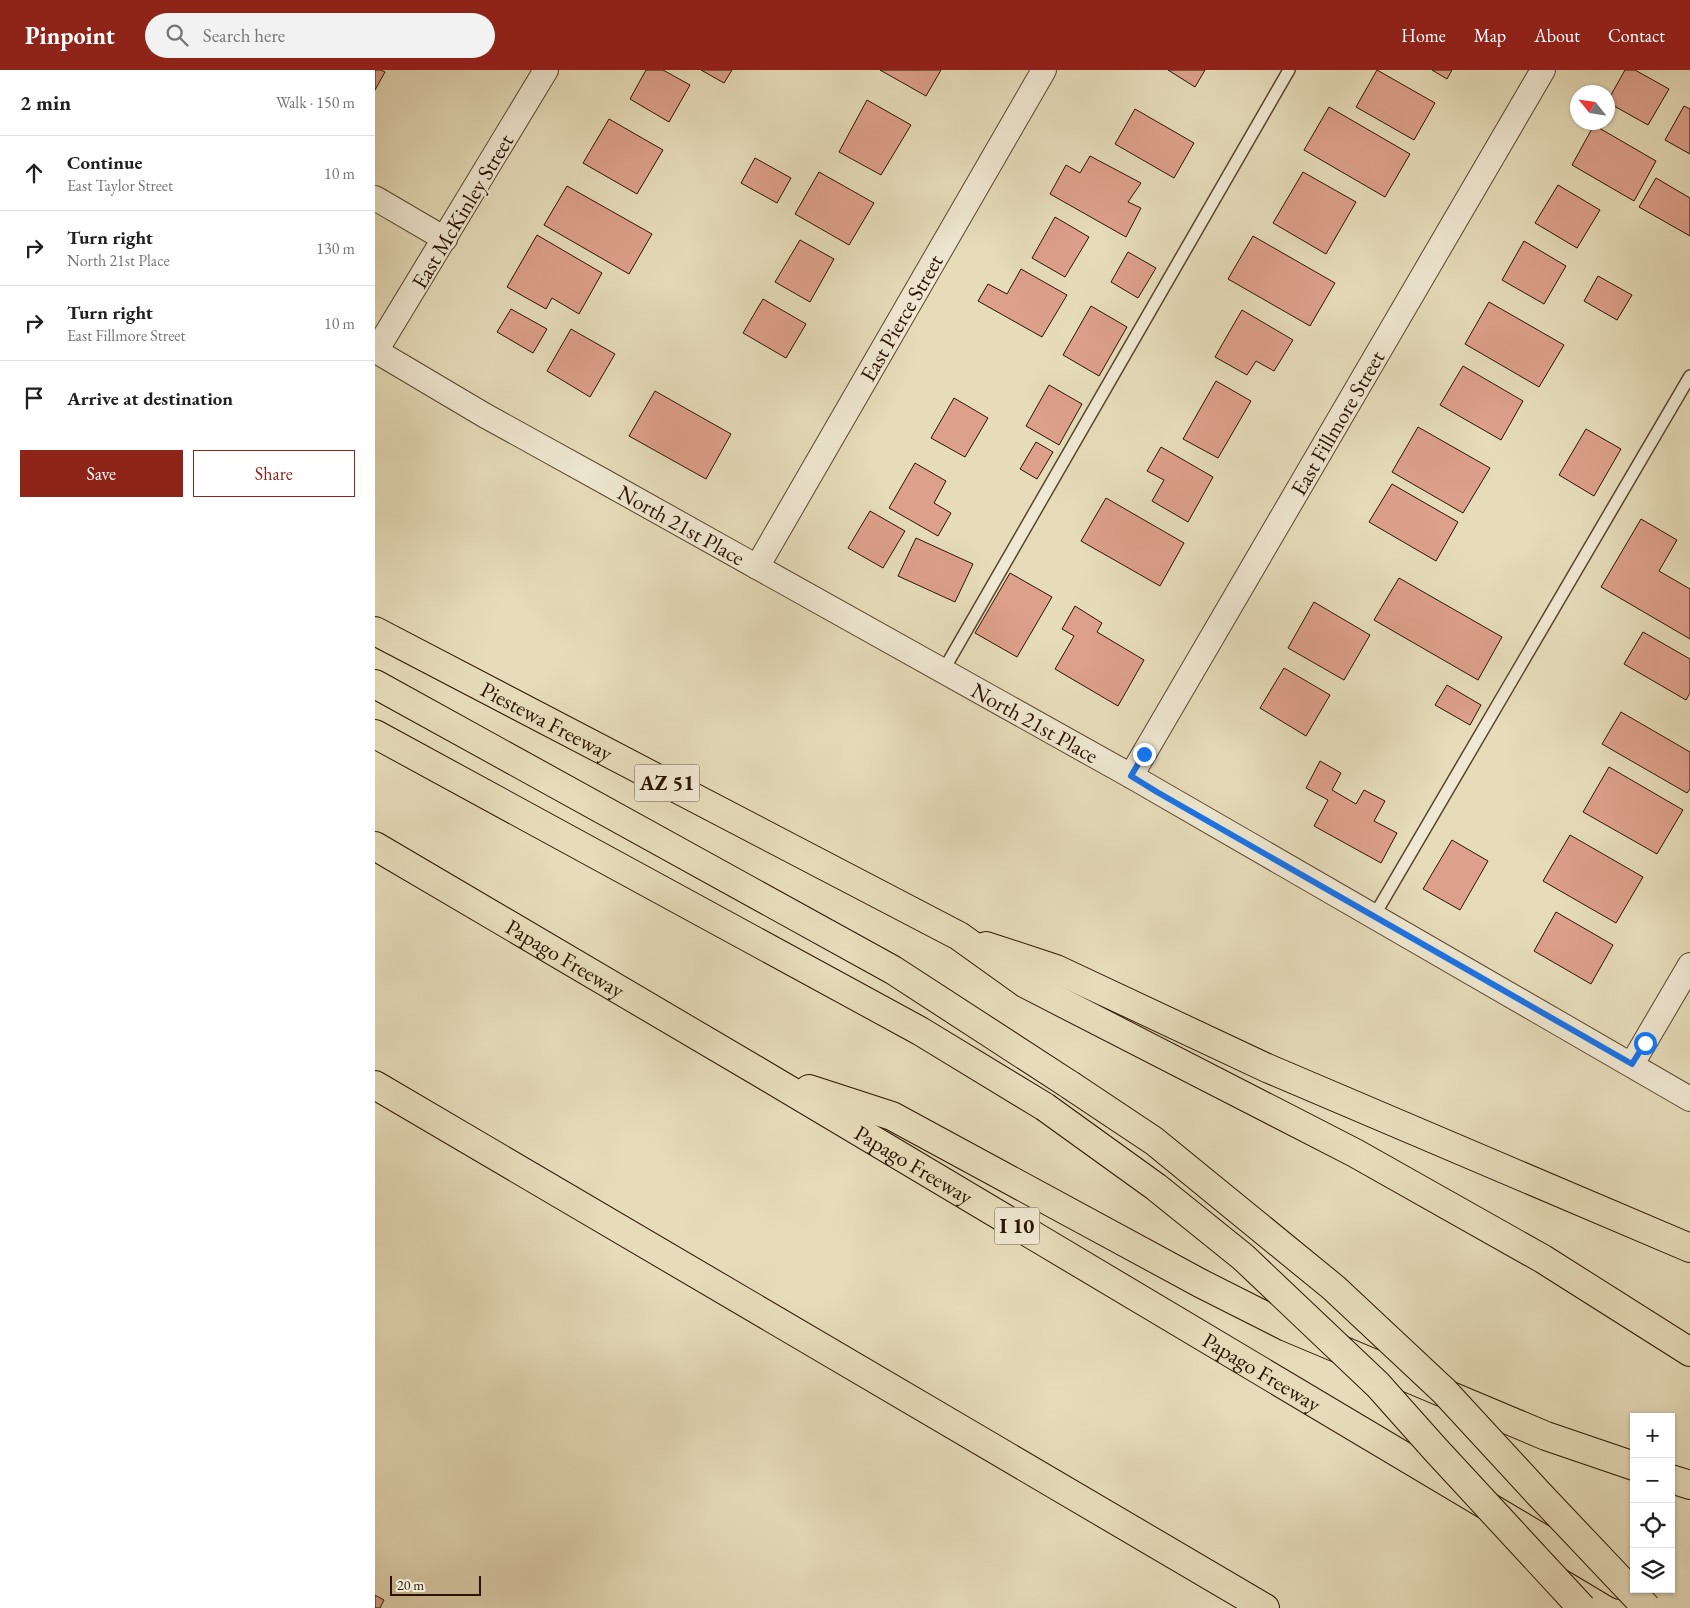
<!DOCTYPE html>
<html lang="en">
<head>
<meta charset="utf-8">
<style>
  :root { --surface:#fff; --page:#f2f2f2; --text:#202124; --muted:#757577; --line:#e0e0e0; --accent:#8f2418 }
  body { margin:0; font-family:"EB Garamond",serif; background:var(--page); color:var(--text) }
  .controls { position:absolute; right:15px; bottom:15px; display:grid; overflow:hidden; border-radius:0px; box-shadow:0 1px 4px #0004 }
  .controls button { width:45px; height:45px; display:grid; place-items:center; padding:0; border:0; border-bottom:1px solid var(--line); background:var(--surface); color:var(--text); font:25px sans-serif }
  .compass { position:absolute; left:1195px; top:15px; width:45px; height:45px; border-radius:50%; background:var(--surface); box-shadow:0 1px 4px #0004; rotate:300deg }
  .scale { position:absolute; left:15px; bottom:12px; width:91px; box-sizing:border-box; padding-left:5px; border:2px solid #2c1300; border-top:0; font-size:14px; line-height:18px; white-space:nowrap; color:#2c1300; -webkit-text-stroke:4px #efe8d2; paint-order:stroke }
  .stop { position:absolute; width:15px; height:15px; margin:-11px; border:4px solid #1a73e8; border-radius:50%; background:#fff }
  .stop.end { background:#1a73e8; border-color:#fff; box-shadow:0 1px 5px #0008 }
  .list { margin:0; padding:0; list-style:none }
  h2 { display:flex; justify-content:space-between; align-items:center; height:65px; margin:0; padding:0 20px; font-size:21px }
  h2 small { font-size:16px; font-weight:400; color:var(--muted) }
  .list li { display:grid; grid-template-columns:32px 1fr auto; gap:15px; align-items:center; box-sizing:border-box; height:75px; padding:0 20px; border-top:1px solid var(--line) }
  .list b { display:block; font-size:19px; white-space:nowrap }
  .list p { margin:0; font-size:16px; white-space:nowrap; color:var(--muted) }
  .list em { font-size:16px; font-style:normal; color:var(--muted) }
  .actions { display:flex; gap:10px; padding:15px 20px }
  .actions a { flex:1; padding:11px 0; border:1px solid var(--accent); border-radius:0px; text-align:center; font-size:18px; color:var(--accent) }
  .actions .main { background:var(--accent); color:#fff }
  .icon { flex:none; width:28px; height:28px; fill:none; stroke:currentColor; stroke-width:2; stroke-linecap:round; stroke-linejoin:round }
  .map { position:relative; flex:none; width:1315px; height:1538px; overflow:hidden }
  header { display:flex; align-items:center; gap:30px; box-sizing:border-box; height:70px; padding:0 25px; background:var(--accent); color:#fff }
  header strong { font-size:24px }
  nav { display:flex; gap:28px; margin-inline-start:auto; font-size:18px }
  .search { width:350px; height:45px; background:var(--page); display:flex; align-items:center; gap:12px; box-sizing:border-box; padding:0 18px; border-radius:28px; color:var(--muted); font-size:19px }
  main { display:flex }
  aside { flex:1; background:var(--surface) }
  .map>svg:first-child { display:block }
  .building { fill:#dda08b; stroke:#2c1300 }
  .lines { fill:none; stroke-linecap:round; stroke-linejoin:round }
  .lane-casing { stroke:#5a452e; stroke-width:14 }
  .street-casing { stroke:#5a452e; stroke-width:26 }
  .highway-casing { stroke:#2c1300; stroke-width:30 }
  .lane { stroke:#efe8d2; stroke-width:11 }
  .street { stroke:#efe8d2; stroke-width:24 }
  .highway { stroke:#e6dcba; stroke-width:28 }
  .highway-bridge-casing { stroke:#2c1300; stroke-width:30; stroke-linecap:butt }
  .highway-bridge { stroke:#e6dcba; stroke-width:28 }
  .route { stroke:#1a73e8; stroke-width:6 }
  .labels { text-anchor:middle; stroke-width:4.5; stroke-linejoin:round; paint-order:stroke }
  .shield { fill:#efe8d2; stroke:#66533f; stroke-width:1 }
  .shield-label { font-size:21px; font-weight:bold; fill:#2c1300 }
  .street-label { font-size:22px; fill:#2c1300; stroke:#efe8d2 }
</style>
</head>
<body>
<header>
<strong>Pinpoint</strong>
<div class="search"><svg class="icon" aria-label="search" viewBox="0 0 24 24"><circle cx="10" cy="10" r="6"/><path d="M15 15l6 6"/></svg>Search here</div>
<nav><a>Home</a><a>Map</a><a>About</a><a>Contact</a></nav>
</header>
<main>
<aside>
<h2>2 min<small>Walk · 150 m</small></h2>
<ul class="list">
<li><svg class="icon" aria-label="ahead" viewBox="0 0 24 24"><path d="M12 20V5M6 11l6-6 6 6"/></svg><div><b>Continue</b><p>East Taylor Street</p></div><em>10 m</em></li>
<li><svg class="icon" aria-label="right" viewBox="0 0 24 24"><path d="M7 20v-9h11M14 6l5 5-5 5"/></svg><div><b>Turn right</b><p>North 21st Place</p></div><em>130 m</em></li>
<li><svg class="icon" aria-label="right" viewBox="0 0 24 24"><path d="M7 20v-9h11M14 6l5 5-5 5"/></svg><div><b>Turn right</b><p>East Fillmore Street</p></div><em>10 m</em></li>
<li><svg class="icon" aria-label="arrive" viewBox="0 0 24 24"><path d="M6 21V4h12l-3 4 3 4H6"/></svg><div><b>Arrive at destination</b></div></li>
</ul>
<div class="actions"><a class="main">Save</a><a>Share</a></div>
</aside>
<div class="map">
<svg width="1315" height="1538" viewBox="0 0 1315 1538">
  <rect width="100%" height="100%" fill="#e6dcba"/>
  <filter id="stains"><feTurbulence type="fractalNoise" baseFrequency=".004" numOctaves="4"/><feColorMatrix values="0 0 0 0 .2 0 0 0 0 .09 0 0 0 0 .02 0 0 0 .5 -.17"/></filter>
  <radialGradient id="worn" r=".72"><stop offset=".6" stop-color="#630" stop-opacity="0"/><stop offset="1" stop-color="#630" stop-opacity=".3"/></radialGradient>
  <path class="building" d="M 0,0 L 6,0 L 10,2 L 0,20 Z
    M 271,0 L 288,0 L 315,15 L 294,52 L 255,29 Z
    M 326,0 L 357,0 L 349,13 Z
    M 505,0 L 566,0 L 551,26 Z
    M 793,0 L 830,0 L 820,17 Z
    M 1002,0 L 1060,33 L 1039,70 L 981,37 Z
    M 1057,0 L 1077,0 L 1072,9 Z
    M 1250,0 L 1260,0 L 1294,19 L 1273,55 L 1232,32 Z
    M 492,30 L 536,55 L 506,105 L 464,82 Z
    M 1309,36 L 1315,39 L 1315,84 L 1290,70 Z
    M 954,37 L 1035,84 L 1010,127 L 929,80 Z
    M 760,39 L 819,73 L 799,108 L 740,74 Z
    M 234,49 L 288,80 L 262,124 L 208,93 Z
    M 1219,55 L 1281,91 L 1259,131 L 1197,95 Z
    M 715,86 L 766,113 L 753,132 L 766,138 L 751,167 L 675,124 L 691,95 L 705,103 Z
    M 380,88 L 416,108 L 402,133 L 366,113 Z
    M 444,102 L 499,133 L 474,175 L 420,144 Z
    M 928,102 L 981,132 L 951,184 L 898,153 Z
    M 1281,108 L 1315,128 L 1315,166 L 1264,137 Z
    M 1183,115 L 1225,140 L 1202,178 L 1160,153 Z
    M 192,116 L 277,164 L 254,204 L 169,155 Z
    M 680,147 L 714,167 L 690,207 L 657,188 Z
    M 162,165 L 227,203 L 204,244 L 177,228 L 171,239 L 132,217 Z
    M 878,166 L 960,213 L 935,256 L 853,209 Z
    M 425,170 L 459,189 L 435,232 L 400,212 Z
    M 1149,171 L 1191,196 L 1169,234 L 1127,210 Z
    M 753,182 L 781,198 L 763,228 L 736,212 Z
    M 646,199 L 692,225 L 667,267 L 603,231 L 613,214 L 632,224 Z
    M 1223,206 L 1257,225 L 1242,250 L 1209,231 Z
    M 388,229 L 431,254 L 411,288 L 368,263 Z
    M 1114,232 L 1189,275 L 1164,317 L 1090,274 Z
    M 716,236 L 752,257 L 724,306 L 688,285 Z
    M 136,239 L 172,259 L 158,283 L 122,262 Z
    M 867,240 L 918,270 L 899,301 L 881,291 L 872,305 L 840,287 Z
    M 196,259 L 240,284 L 215,327 L 172,301 Z
    M 1088,296 L 1148,331 L 1126,370 L 1065,335 Z
    M 841,311 L 876,331 L 843,388 L 808,369 Z
    M 674,315 L 707,334 L 684,375 L 651,356 Z
    M 280,321 L 356,364 L 331,409 L 254,366 Z
    M 579,328 L 613,348 L 590,387 L 556,368 Z
    M 1043,357 L 1115,398 L 1088,443 L 1017,402 Z
    M 1211,359 L 1246,379 L 1219,426 L 1184,405 Z
    M 661,372 L 678,382 L 662,409 L 645,399 Z
    M 786,377 L 838,407 L 813,452 L 777,431 L 789,410 L 772,401 Z
    M 540,393 L 571,411 L 559,433 L 576,443 L 563,466 L 514,438 Z
    M 1017,414 L 1083,452 L 1061,491 L 994,452 Z
    M 731,428 L 809,473 L 785,516 L 706,471 Z
    M 495,441 L 530,461 L 508,498 L 473,478 Z
    M 1266,449 L 1302,470 L 1284,501 L 1315,519 L 1315,569 L 1226,517 Z
    M 541,468 L 598,494 L 580,532 L 523,506 Z
    M 635,503 L 677,527 L 642,587 L 600,563 Z
    M 1024,508 L 1127,567 L 1103,610 L 999,550 Z
    M 939,532 L 995,565 L 969,610 L 913,578 Z
    M 700,536 L 727,553 L 722,562 L 769,590 L 743,636 L 680,599 L 699,566 L 687,559 Z
    M 1268,562 L 1315,589 L 1315,623 L 1311,630 L 1249,594 Z
    M 909,598 L 955,625 L 931,666 L 885,638 Z
    M 1072,615 L 1106,635 L 1095,655 L 1060,635 Z
    M 1246,642 L 1315,682 L 1315,719 L 1312,723 L 1227,674 Z
    M 945,691 L 966,703 L 957,720 L 981,734 L 989,720 L 1010,731 L 999,751 L 1022,763 L 1006,793 L 939,756 L 953,730 L 931,718 Z
    M 1234,697 L 1308,740 L 1282,784 L 1208,742 Z
    M 1195,765 L 1268,807 L 1241,853 L 1168,811 Z
    M 1077,770 L 1113,791 L 1085,840 L 1048,819 Z
    M 1181,842 L 1238,875 L 1216,914 L 1159,881 Z
    M 0,1525 L 9,1530 L 5,1538 L 0,1538 Z"/>
  <g class="lines">
    <g class="lane-casing">
      <path id="lane" d="M 568,601 L 914,0
        M 999,846 L 1315,306"/>
    </g>
    <g class="street-casing">
      <g id="street">
        <path id="s1" d="M 171,0 L 1,281 L 109,345 L 232,413 L 756,706 L 1315,1029"/>
        <path d="M 0,128 L 70,169"/>
        <path id="s2" d="M 382,497 L 669,0"/>
        <path id="s3" d="M 756,706 L 1168,0"/>
        <path d="M 1257,994 L 1315,895"/>
      </g>
    </g>
    <g class="highway-casing">
      <g id="highway">
        <path id="s4" d="M 0,561 L 584,866 L 651,914 L 980,1083 L 1168,1189 L 1315,1282"/>
        <path d="M 0,614 L 518,900 L 695,1015"/>
        <path d="M 0,664 L 545,961 L 670,1037"/>
        <path id="s5" d="M 0,776 L 384,1002 L 1245,1515"/>
        <path d="M 611,876 L 681,899 L 892,998 L 1315,1178"/>
        <path d="M 0,1015 L 890,1538"/>
        <path d="M 434,1019 L 517,1046 L 825,1213 L 912,1257 L 1171,1366 L 1259,1396"/>
        <path d="M 1296,1409 L 1315,1415"/>
      </g>
    </g>
    <use href="#lane" class="lane"/>
    <use href="#street" class="street"/>
    <use href="#highway" class="highway"/>
    <g class="highway-bridge-casing">
      <path id="highway-bridge" d="M 695,1015 L 779,1071 L 959,1218 L 1069,1321 L 1164,1424 L 1272,1538
        M 670,1037 L 781,1117 L 868,1187 L 1003,1315 L 1060,1379 L 1207,1538"/>
    </g>
    <use href="#highway-bridge" class="highway-bridge"/>
  </g>
  <g class="lines">
    <path class="route" d="M 769,684 L 756,706 L 782,722 L 1257,994 L 1270,973"/>
  </g>
  <g class="labels">
    <g class="shield">
      <rect x="259.5" y="694.5" width="65" height="37" rx="4"/>
      <rect x="619.5" y="1137.5" width="45" height="37" rx="4"/>
    </g>
    <g class="shield-label">
      <text x="292" y="720">AZ 51</text>
      <text x="642" y="1163">I 10</text>
    </g>
    <g class="street-label">
      <text transform="translate(87 141) rotate(-59)" y="8">East McKinley Street</text>
      <text dy="8" stroke="none"><textPath href="#s2" startOffset="288">East Pierce Street</textPath></text>
      <text dy="8" stroke="none"><textPath href="#s3" startOffset="409">East Fillmore Street</textPath></text>
      <text dy="8" stroke="none"><textPath href="#s1" startOffset="680">North 21st Place</textPath></text>
      <text dy="8" stroke="none"><textPath href="#s4" startOffset="194">Piestewa Freeway</textPath></text>
      <text dy="8" stroke="none"><textPath href="#s1" startOffset="1085">North 21st Place</textPath></text>
      <text dy="8" stroke="none"><textPath href="#s5" startOffset="221">Papago Freeway</textPath></text>
      <text dy="8" stroke="none"><textPath href="#s5" startOffset="626">Papago Freeway</textPath></text>
      <text dy="8" stroke="none"><textPath href="#s5" startOffset="1031">Papago Freeway</textPath></text>
    </g>
  </g>
  <rect width="100%" height="100%" filter="url(#stains)"/>
  <rect width="100%" height="100%" fill="url(#worn)"/>
</svg>
<div class="controls">
<button>+</button>
<button>−</button>
<button><svg class="icon" aria-label="locate" viewBox="0 0 24 24"><circle cx="12" cy="12" r="6"/><path d="M12 2v4M12 18v4M2 12h4M18 12h4"/></svg></button>
<button><svg class="icon" aria-label="layers" viewBox="0 0 24 24"><path d="M12 4l9 5-9 5-9-5zM3 14l9 5 9-5"/></svg></button>
</div>
<svg class="compass" viewBox="-18 -18 36 36"><path d="M0-13l5 13h-10z" fill="#e53935"/><path d="M0 13l5-13h-10z" fill="#757577"/></svg>
<div class="scale">20 m</div>
<div class="stop" style="left:1270px;top:973px"></div>
<div class="stop end" style="left:769px;top:684px"></div>
</div>
</main>
</body>
</html>
